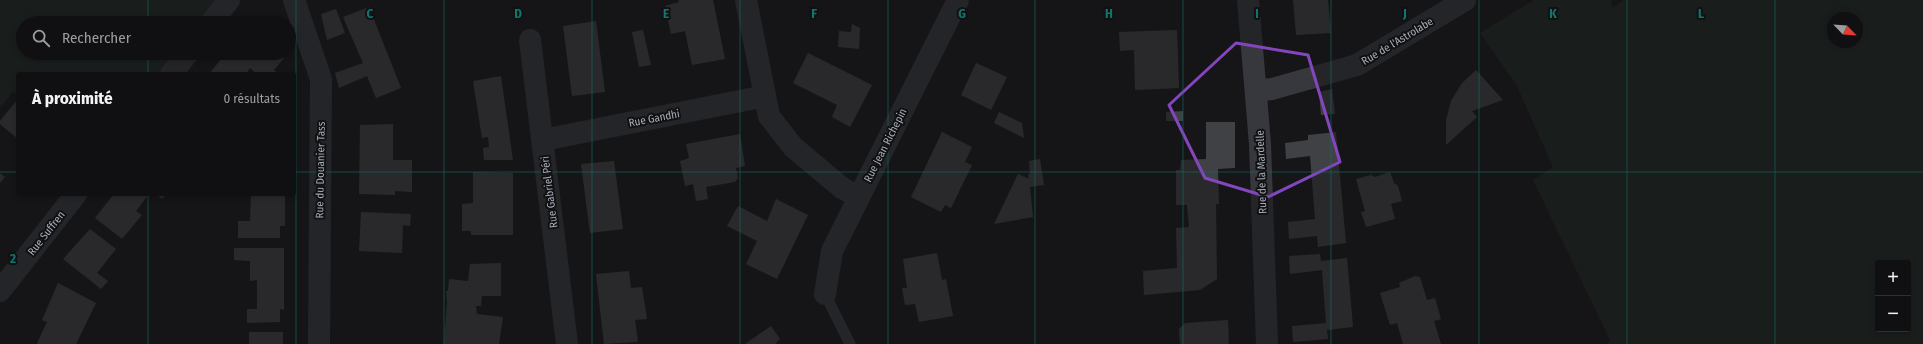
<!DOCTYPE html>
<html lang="fr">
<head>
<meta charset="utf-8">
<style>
  :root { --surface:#101012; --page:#1e1e20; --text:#f1f3f6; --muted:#9c9d9f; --line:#303032 }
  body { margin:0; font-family:"Fira Sans Condensed",sans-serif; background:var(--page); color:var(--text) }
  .controls { position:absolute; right:12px; bottom:12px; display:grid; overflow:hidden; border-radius:4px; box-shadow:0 2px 6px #0003 }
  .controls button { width:36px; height:36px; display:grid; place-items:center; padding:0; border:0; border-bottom:1px solid var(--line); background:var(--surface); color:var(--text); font:20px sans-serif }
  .compass { position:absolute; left:1827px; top:12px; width:36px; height:36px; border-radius:50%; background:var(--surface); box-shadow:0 2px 6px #0003; rotate:115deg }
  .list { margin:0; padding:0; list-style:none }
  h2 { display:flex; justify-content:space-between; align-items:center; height:52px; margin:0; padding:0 16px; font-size:17px }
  h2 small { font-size:13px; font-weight:400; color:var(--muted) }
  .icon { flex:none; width:22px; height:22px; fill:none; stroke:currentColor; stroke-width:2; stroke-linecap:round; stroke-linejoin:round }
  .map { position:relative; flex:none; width:1923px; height:344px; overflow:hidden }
  .search { position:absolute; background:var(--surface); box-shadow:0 2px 6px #0003; left:16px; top:16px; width:280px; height:44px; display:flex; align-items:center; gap:10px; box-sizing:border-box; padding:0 14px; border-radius:22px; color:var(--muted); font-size:15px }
  .panel { position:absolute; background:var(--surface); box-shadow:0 2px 6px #0003; left:16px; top:72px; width:280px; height:124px; border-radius:4px }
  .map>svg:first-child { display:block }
  .green { fill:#1e261f; fill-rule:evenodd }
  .building { fill:#404145 }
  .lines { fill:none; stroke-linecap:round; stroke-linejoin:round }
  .service { stroke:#37383d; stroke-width:11 }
  .minor { stroke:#37383d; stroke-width:22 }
  .marked { fill:none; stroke:#8446be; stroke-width:3; stroke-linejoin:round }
  .grid { fill:none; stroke:#0f766e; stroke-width:1; stroke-opacity:0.55 }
  .labels { text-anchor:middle; stroke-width:4; stroke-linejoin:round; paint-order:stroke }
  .street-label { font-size:11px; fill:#a8adb8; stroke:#111113 }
  .grid-label { font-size:13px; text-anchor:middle; font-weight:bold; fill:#0f766e; stroke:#111113; stroke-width:4; stroke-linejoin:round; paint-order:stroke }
</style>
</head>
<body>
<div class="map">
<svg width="1923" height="344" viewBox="0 0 1923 344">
  <rect width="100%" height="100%" fill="#161618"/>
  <path class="green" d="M 0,0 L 229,0 L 211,23 L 23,23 L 23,53 L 188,53 L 171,74 L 18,74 L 18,95 L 13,92 L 0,107 Z
    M 1534,0 L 1611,0 L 1613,8 L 1623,0 L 1923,0 L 1923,344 L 1606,344 L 1610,340 L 1533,180 L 1553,167 L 1516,84 L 1480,33 ZM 1833,18 L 1857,18 L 1857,42 L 1833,42 ZM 1878,263 L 1908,263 L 1908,329 L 1878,329 Z"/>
  <path class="building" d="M 678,0 L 713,0 L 725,59 L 692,65 L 685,31 L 671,34 L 665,6 L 679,2 Z
    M 1293,0 L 1328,0 L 1331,33 L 1296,35 Z
    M 369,7 L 401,88 L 376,98 L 367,76 L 339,88 L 335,73 L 363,63 L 343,17 Z
    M 336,9 L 345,33 L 327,40 L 321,14 Z
    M 254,18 L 260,23 L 250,23 Z
    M 596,21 L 605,92 L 572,96 L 563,26 Z
    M 852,24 L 860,28 L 859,49 L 838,47 L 839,31 L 851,32 Z
    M 643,30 L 651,65 L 639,67 L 632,32 Z
    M 1177,30 L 1179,88 L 1135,90 L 1134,50 L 1120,51 L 1119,32 Z
    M 226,53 L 284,53 L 284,58 L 274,70 L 279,74 L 257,74 L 250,68 L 246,74 L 209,74 Z
    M 808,53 L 872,85 L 850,127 L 832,117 L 837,105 L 793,83 Z
    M 976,63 L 1007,77 L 991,110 L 961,95 Z
    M 1476,70 L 1503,100 L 1472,111 L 1477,117 L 1446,145 L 1446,120 L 1451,101 L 1462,83 Z
    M 501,76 L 513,160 L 484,160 L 483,148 L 489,147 L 488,137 L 482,138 L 473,81 Z
    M 1332,89 L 1335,114 L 1321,115 L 1319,92 Z
    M 18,99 L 18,139 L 0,124 L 0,121 Z
    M 1183,111 L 1183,121 L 1166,121 L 1166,112 Z
    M 999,112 L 1022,123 L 1024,138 L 994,123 Z
    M 1206,122 L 1235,122 L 1235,168 L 1218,169 L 1219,204 L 1216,204 L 1217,279 L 1200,290 L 1144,295 L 1143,271 L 1177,268 L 1176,228 L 1189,227 L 1187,205 L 1176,205 L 1176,170 L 1180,170 L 1181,160 L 1206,159 Z
    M 393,124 L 393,160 L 412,160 L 412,192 L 395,191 L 395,195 L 359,194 L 360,125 Z
    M 942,132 L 972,147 L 965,162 L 972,165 L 951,208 L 945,205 L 941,212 L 911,197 Z
    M 1336,132 L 1346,243 L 1318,247 L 1317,236 L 1289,239 L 1288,222 L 1315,219 L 1310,156 L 1286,159 L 1285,143 L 1308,140 L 1308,135 Z
    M 740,134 L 745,166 L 736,168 L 738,178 L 735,182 L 706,187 L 708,199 L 696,201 L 693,184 L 685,186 L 680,161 L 689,158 L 686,144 Z
    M 1040,159 L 1044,185 L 1030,187 L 1033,217 L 994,224 L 1018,174 L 1029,179 L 1028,174 L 1030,174 L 1029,161 Z
    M 614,161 L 623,229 L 590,233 L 581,164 Z
    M 473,172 L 513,173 L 513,235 L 471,235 L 471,231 L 462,231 L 462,204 L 473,203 Z
    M 1390,172 L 1394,183 L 1398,186 L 1402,201 L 1391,204 L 1395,219 L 1366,227 L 1361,212 L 1365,211 L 1356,179 L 1371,175 L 1375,177 Z
    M 0,173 L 5,177 L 0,183 Z
    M 114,194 L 149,194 L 136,211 L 142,215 L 122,239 L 95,218 Z
    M 156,194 L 166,194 L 162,199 Z
    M 251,194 L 285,194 L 285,226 L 280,226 L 280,238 L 238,238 L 238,221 L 250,221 Z
    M 776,199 L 808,215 L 777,279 L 746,264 L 757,241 L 727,226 L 738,206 L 767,221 Z
    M 361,212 L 411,214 L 410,226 L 403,225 L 402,253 L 359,251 Z
    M 90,229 L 116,249 L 97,273 L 108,281 L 101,289 L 63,259 Z
    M 234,248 L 284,248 L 284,310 L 280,309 L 280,322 L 247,323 L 247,309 L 257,309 L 257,280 L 250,281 L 250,261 L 234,260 Z
    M 937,253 L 942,280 L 946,279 L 953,316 L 919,322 L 915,304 L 905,305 L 902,288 L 907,288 L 903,259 Z
    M 1320,254 L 1321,261 L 1347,258 L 1353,327 L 1327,330 L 1328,339 L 1293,342 L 1292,326 L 1326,323 L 1322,270 L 1290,274 L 1289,256 Z
    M 501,263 L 501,296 L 482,296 L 481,306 L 476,306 L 477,314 L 503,317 L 499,344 L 444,344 L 447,302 L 446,291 L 448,291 L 449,279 L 468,281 L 470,264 Z
    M 629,271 L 631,288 L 642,287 L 647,319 L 635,320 L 638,342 L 604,344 L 596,274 Z
    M 1415,276 L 1420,277 L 1427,300 L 1435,298 L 1441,319 L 1434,321 L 1441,344 L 1403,344 L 1397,323 L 1390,325 L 1380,293 L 1400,287 L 1399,283 Z
    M 58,283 L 96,303 L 76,344 L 38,344 L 37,343 L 47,322 L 42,320 Z
    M 1228,320 L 1229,344 L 1180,344 L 1179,329 L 1185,323 Z
    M 771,326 L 780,339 L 775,344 L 745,344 Z
    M 249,332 L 283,332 L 283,344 L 249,344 Z"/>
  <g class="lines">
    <path class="service" d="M 825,294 L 850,344"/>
    <path class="minor" d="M 294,0 L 321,79 L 319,344
      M 746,0 L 769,116 L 793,147 L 842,188 L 859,197
      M 1248,0 L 1260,144 L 1267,344
      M 211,23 L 229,0
      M 530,40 L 567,344
      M 171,74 L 188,53
      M 1256,91 L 1272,89 L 1357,65 L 1465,0
      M 543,140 L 765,96
      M 0,291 L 76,194
      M 825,294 L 832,251 L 958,0"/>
  </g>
  <path d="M0 0H1923V344H0ZM 1236,43 L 1308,55 L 1340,162 L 1268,197 L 1205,178 L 1169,105 Z" fill="#161618" fill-opacity=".55" fill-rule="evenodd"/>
  <path class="marked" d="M 1236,43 L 1308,55 L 1340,162 L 1268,197 L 1205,178 L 1169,105 Z"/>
  <path class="grid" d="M 148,0 L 148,23M 296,0 L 296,344M 444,0 L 444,344M 592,0 L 592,344M 740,0 L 740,344M 888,0 L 888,344M 1035,0 L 1035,344M 1183,0 L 1183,344M 1331,0 L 1331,344M 1479,0 L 1479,344M 1627,0 L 1627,344M 1775,0 L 1775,344M 148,53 L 148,74M 0,172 L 18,172M 294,172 L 1923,172M 148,194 L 148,344"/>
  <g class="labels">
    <g class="street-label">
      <text transform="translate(1397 41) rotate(-31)" y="4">Rue de l'Astrolabe</text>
      <text transform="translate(654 118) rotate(-11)" y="4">Rue Gandhi</text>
      <text transform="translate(885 145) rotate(-63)" y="4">Rue Jean Richepin</text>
      <text transform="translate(320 170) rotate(-89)" y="4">Rue du Douanier Tass</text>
      <text transform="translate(1261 172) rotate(-92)" y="4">Rue de la Mardelle</text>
      <text transform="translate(549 192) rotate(-97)" y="4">Rue Gabriel Péri</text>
      <text transform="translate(46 233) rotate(-52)" y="4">Rue Suffren</text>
    </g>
  </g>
  <g class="grid-label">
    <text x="370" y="18">C</text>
    <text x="518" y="18">D</text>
    <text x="666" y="18">E</text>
    <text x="814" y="18">F</text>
    <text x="962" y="18">G</text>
    <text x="1109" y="18">H</text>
    <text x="1257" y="18">I</text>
    <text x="1405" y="18">J</text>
    <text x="1553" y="18">K</text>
    <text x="1701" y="18">L</text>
    <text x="13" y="263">2</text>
  </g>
</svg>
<div class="controls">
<button>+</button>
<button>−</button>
</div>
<svg class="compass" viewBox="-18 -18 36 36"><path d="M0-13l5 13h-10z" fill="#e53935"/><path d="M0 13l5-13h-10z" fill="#9c9d9f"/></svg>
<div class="search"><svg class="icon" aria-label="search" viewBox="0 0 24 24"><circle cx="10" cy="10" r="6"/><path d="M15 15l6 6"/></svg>Rechercher</div>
<section class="panel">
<h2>À proximité<small>0 résultats</small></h2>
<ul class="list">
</ul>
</section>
</div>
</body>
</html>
